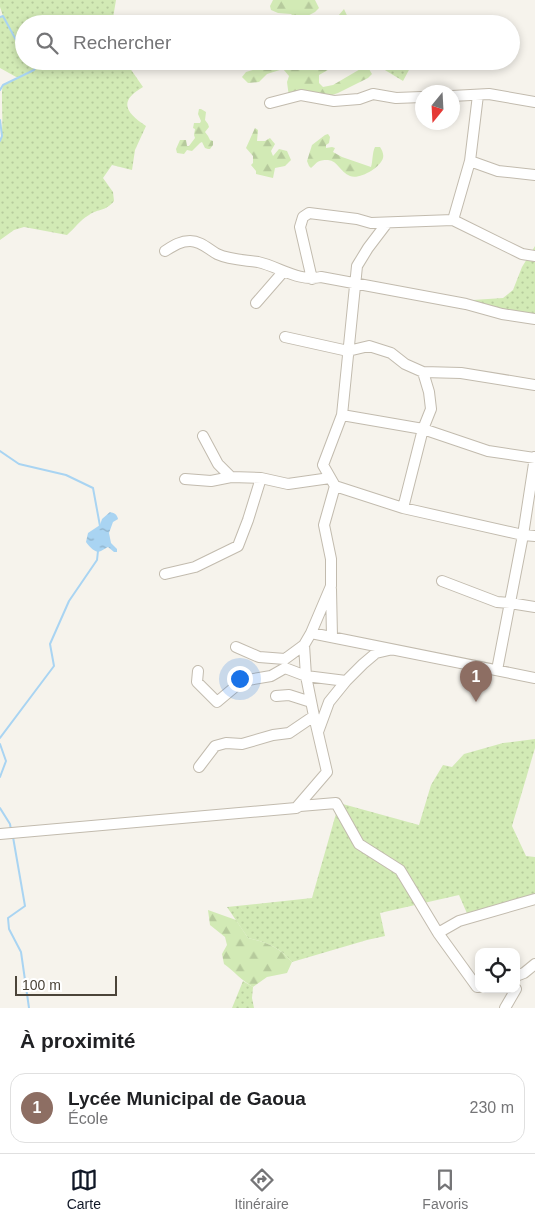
<!DOCTYPE html>
<html lang="fr">
<head>
<meta charset="utf-8">
<style>
  :root { --surface:#fff; --page:#f2f2f2; --text:#202124; --muted:#757577; --line:#e0e0e0; --accent:#111827 }
  body { margin:0; font-family:Helvetica,sans-serif; background:var(--page); color:var(--text) }
  .controls { position:absolute; right:15px; bottom:15px; display:grid; overflow:hidden; border-radius:10px; box-shadow:0 2px 8px #0003 }
  .controls button { width:45px; height:45px; display:grid; place-items:center; padding:0; border:0; border-bottom:1px solid var(--line); background:var(--surface); color:var(--text); font:25px sans-serif }
  .compass { position:absolute; left:415px; top:85px; width:45px; height:45px; border-radius:50%; background:var(--surface); box-shadow:0 2px 8px #0003; rotate:198deg }
  .scale { position:absolute; left:15px; bottom:12px; width:102px; box-sizing:border-box; padding-left:5px; border:2px solid #4b4439; border-top:0; font-size:14px; line-height:18px; white-space:nowrap; color:#4b4439; -webkit-text-stroke:4px #fff; paint-order:stroke }
  .you { position:absolute; left:239px; top:678px; width:18px; height:18px; margin:-12px; border:4px solid #fff; border-radius:50%; background:#1a73e8; box-shadow:0 0 0 8px #1a73e833 }
  .badge { display:grid; place-items:center; width:32px; height:32px; border-radius:50%; background:var(--accent); color:#fff; font-size:16px; font-weight:700 }
  .pin { position:absolute; translate:-50% -41px; filter:drop-shadow(0 1px 2px #0008) }
  .pin::after { content:''; position:absolute; top:26px; width:18px; height:15px; background:inherit; clip-path:polygon(0 0,100% 0,50% 100%) }
  .list { margin:0; padding:0; list-style:none }
  h2 { display:flex; justify-content:space-between; align-items:center; height:65px; margin:0; padding:0 20px; font-size:21px }
  h2 small { font-size:16px; font-weight:400; color:var(--muted) }
  .list li { display:grid; grid-template-columns:32px 1fr auto; gap:15px; align-items:center; box-sizing:border-box; height:70px; margin:0 10px 10px; padding:0 10px; border:1px solid var(--line); border-radius:15px }
  .list b { display:block; font-size:19px; white-space:nowrap }
  .list p { margin:0; font-size:16px; white-space:nowrap; color:var(--muted) }
  .list em { font-size:16px; font-style:normal; color:var(--muted) }
  .icon { flex:none; width:28px; height:28px; fill:none; stroke:currentColor; stroke-width:2; stroke-linecap:round; stroke-linejoin:round }
  .map { position:relative; flex:none; width:535px; height:1008px; overflow:hidden }
  .search { position:absolute; background:var(--surface); box-shadow:0 2px 8px #0003; left:15px; right:15px; top:15px; height:55px; display:flex; align-items:center; gap:12px; box-sizing:border-box; padding:0 18px; border-radius:28px; color:var(--muted); font-size:19px }
  .sheet { height:145px; background:var(--surface) }
  nav { display:flex; justify-content:space-around; align-items:center; box-sizing:border-box; height:70px; border-top:1px solid var(--line); background:var(--surface); font-size:14px; color:var(--muted) }
  nav a { display:grid; justify-items:center; gap:2px }
  nav .on { color:var(--accent) }
  .map>svg:first-child { display:block }
  .grass { fill:url(#grass-dots) }
  .forest { fill:url(#forest-firs) }
  .water { fill:url(#water-ripples) }
  .lines { fill:none; stroke-linecap:round; stroke-linejoin:round }
  .stream { stroke:#a9d4f2; stroke-width:2 }
  .minor-casing { stroke:#c2bbae; stroke-width:12 }
  .minor { stroke:#fff; stroke-width:10 }
</style>
</head>
<body>
<div class="map">
<svg width="535" height="1008" viewBox="0 0 535 1008">
  <defs>
    <pattern id="grass-dots" width="8" height="8" patternUnits="userSpaceOnUse" patternTransform="scale(1.25)"><rect width="8" height="8" fill="#d2eab5"/><path d="M2 2h.1M6 6h.1" fill="none" stroke="#b6ca9c" stroke-width="1.8" stroke-linecap="round"/></pattern>
    <pattern id="forest-firs" width="22" height="20" patternUnits="userSpaceOnUse" patternTransform="scale(1.25)"><rect width="22" height="20" fill="#d2eab5"/><path d="M5 1l3.5 6h-7zM16 11l3.5 6h-7z" fill="#b6ca9c"/></pattern>
    <pattern id="water-ripples" width="26" height="14" patternUnits="userSpaceOnUse" patternTransform="scale(1.25)"><rect width="26" height="14" fill="#a9d4f2"/><path d="M2 4q2-2 4 0t4 0M15 11q2-2 4 0t4 0" fill="none" stroke="#8caec5"/></pattern>
  </defs>
  <rect width="100%" height="100%" fill="#f6f3ec"/>
  <path class="grass" d="M 0,0 L 116,0 L 112,24 L 24,24 L 24,61 L 112,61 L 113,66 L 121,61 L 125,61 L 143,87 C 117,102 127,113 146,126 L 135,150 L 132,170 L 112,165 L 103,178 L 113,192 L 114,201 C 105,212 99,208 89,215 C 80,220 75,228 67,235 L 24,227 L 14,230 L 0,240 L 0,141 C 5,129 0,93 3,85 C 6,82 13,80 18,78 L 0,68 L 0,17 L 3,16 L 0,7 Z
    M 370,61 L 398,61 L 410,68 L 403,81 Z
    M 535,246 L 535,319 L 466,304 L 473,300 L 503,298 L 513,290 L 522,267 Z
    M 535,739 L 535,748 L 512,826 L 526,856 L 535,857 L 535,899 L 469,918 L 459,895 L 380,913 L 385,936 L 367,940 L 292,962 C 278,946 267,943 248,938 L 227,907 L 312,898 L 339,803 L 419,825 L 431,785 L 443,765 L 452,767 L 464,754 L 503,743 Z
    M 243,981 L 253,987 L 252,998 L 254,1008 L 232,1008 Z"/>
  <path class="forest" d="M 273,0 L 315,0 L 319,8 L 315,12 L 298,21 L 291,14 L 278,13 L 271,10 L 270,6 Z
    M 344,9 L 351,24 L 337,24 L 338,16 Z
    M 272,61 L 344,61 L 319,75 L 319,83 L 323,87 L 333,85 L 362,68 L 369,69 L 372,74 L 368,78 L 338,93 L 321,99 L 289,97 L 287,82 L 289,76 L 283,69 L 267,74 L 259,82 L 248,83 L 242,77 L 246,72 L 259,68 L 266,62 Z
    M 199,109 L 201,109 L 206,112 L 205,120 L 208,124 L 209,127 L 205,132 L 208,136 L 210,140 L 213,141 L 213,145 L 210,149 L 208,149 L 205,148 L 202,142 L 200,143 L 192,151 L 187,150 L 184,154 L 177,153 L 176,149 L 180,140 L 186,140 L 187,146 L 189,146 L 195,138 L 194,135 L 195,129 L 193,128 L 194,123 L 200,123 L 201,121 L 198,114 Z
    M 255,128 L 258,130 L 257,141 L 265,141 L 270,138 L 275,144 L 271,151 L 273,156 L 279,149 L 287,151 L 291,160 L 285,166 L 275,168 L 273,178 L 256,174 L 256,171 L 251,165 L 253,163 L 253,156 L 246,148 Z
    M 328,134 L 330,137 L 329,143 L 326,145 L 326,148 L 332,147 L 335,148 L 333,152 L 342,157 L 371,167 C 373,161 372,153 375,147 L 380,147 C 382,150 384,154 383,158 C 380,168 359,180 350,176 C 340,172 338,161 328,160 C 317,160 318,162 311,168 L 309,166 L 307,161 L 312,145 L 325,135 Z
    M 208,910 L 236,920 L 248,938 C 267,943 278,946 292,962 L 287,973 L 267,977 L 253,987 C 242,981 234,971 224,964 L 222,954 L 227,945 L 225,937 L 210,925 Z"/>
  <path class="water" d="M 110,512 C 114,513 117,514 118,519 L 113,522 L 109,533 L 111,543 L 117,549 L 117,552 L 114,552 L 108,547 C 106,548 104,549 101,551 C 95,554 89,546 86,542 L 88,533 L 100,525 L 102,519 Z"/>
  <g class="lines">
    <path class="stream" d="M 0,17 L 3,16 L 22,51 L 24,51
      M 0,90 L 3,85 L 34,70 L 39,61
      M 0,120 L 2,136 L 0,141
      M 0,451 L 19,464 L 66,475 L 93,488 L 100,526
      M 0,738 L 54,666 L 50,644 L 69,601 L 97,560 L 98,551
      M 0,744 L 6,761 L 0,777
      M 0,808 L 10,824 L 11,830
      M 13,837 L 25,906 L 8,918 L 9,929 L 21,952 L 29,1008"/>
    <g class="minor-casing">
      <path id="minor" d="M 452,96 L 489,94 L 535,102
        M 270,103 L 301,95 L 334,101 L 359,99 L 373,94 L 396,98 L 422,97
        M 470,161 L 498,171 L 535,175
        M 453,220 L 470,161 L 478,95
        M 387,223 L 368,248 L 357,266 L 342,415 L 323,465 L 335,486 L 403,508 L 523,535 L 535,536
        M 165,251 C 173,246 180,241 190,241 C 201,241 208,249 217,254 C 230,260 245,260 258,262 C 280,267 298,282 321,277 L 466,304 L 502,314 L 535,319
        M 312,279 L 300,227 L 303,217 L 309,213 L 357,219 L 371,223 L 453,220 L 522,254 L 535,256
        M 256,303 L 283,272
        M 285,337 L 348,351 L 369,346 L 391,353 L 405,364 L 423,372 L 461,373 L 535,385
        M 342,415 L 423,429 L 488,451 L 535,458
        M 203,436 L 218,464 L 231,477
        M 185,479 L 211,481 L 231,477 L 261,478 L 288,484 L 330,478
        M 403,508 L 423,429 L 431,409 L 429,392 L 423,372
        M 165,574 L 195,567 L 238,546 L 248,520 L 261,478
        M 442,581 L 497,602 L 510,603 L 535,607
        M 331,589 L 332,637
        M 311,633 L 535,678
        M 236,647 L 259,657 L 285,659 L 304,645
        M 497,670 L 523,535 L 535,457
        M 198,671 L 197,682 L 217,702 L 242,681 L 271,676 L 285,668 L 306,676 L 346,681
        M 276,696 L 289,695 L 311,702
        M 318,732 L 329,702 L 346,681 L 363,664 L 376,653 L 389,650
        M 199,767 L 215,746 L 226,743 L 242,744 L 273,735 L 289,733 L 314,716
        M 296,808 L 300,806 L 336,803 L 359,844 L 400,870 L 438,933 L 477,987 L 479,987
        M 0,834 L 296,808 L 327,772 L 314,716 L 306,676 L 304,645 L 311,633 L 331,586 L 331,559 L 324,525 L 335,486
        M 438,933 L 459,921 L 535,899
        M 516,976 L 524,973 L 535,964
        M 505,1008 L 516,989"/>
    </g>
    <use href="#minor" class="minor"/>
  </g>
</svg>
<div class="controls">
<button><svg class="icon" aria-label="locate" viewBox="0 0 24 24"><circle cx="12" cy="12" r="6"/><path d="M12 2v4M12 18v4M2 12h4M18 12h4"/></svg></button>
</div>
<svg class="compass" viewBox="-18 -18 36 36"><path d="M0-13l5 13h-10z" fill="#e53935"/><path d="M0 13l5-13h-10z" fill="#757577"/></svg>
<div class="scale">100 m</div>
<div class="you"></div>
<div class="pin badge" style="left:476px;top:702px;background:#8d6e63">1</div>
<div class="search"><svg class="icon" aria-label="search" viewBox="0 0 24 24"><circle cx="10" cy="10" r="6"/><path d="M15 15l6 6"/></svg>Rechercher</div>
</div>
<section class="sheet">
<h2>À proximité<small></small></h2>
<ul class="list">
<li><span class="badge" style="background:#8d6e63">1</span><div><b>Lycée Municipal de Gaoua</b><p>École</p></div><em>230 m</em></li>
</ul>
</section>
<nav>
<a class="on"><svg class="icon" aria-label="map" viewBox="0 0 24 24"><path d="M3 6l6-2 6 2 6-2v14l-6 2-6-2-6 2zM9 4v14M15 6v14"/></svg>Carte</a>
<a><svg class="icon" aria-label="directions" viewBox="0 0 24 24"><path d="M12 3l9 9-9 9-9-9zM9 14v-3h6M13 9l2 2-2 2"/></svg>Itinéraire</a>
<a><svg class="icon" aria-label="saved" viewBox="0 0 24 24"><path d="M7 4h10v16l-5-4-5 4z"/></svg>Favoris</a>
</nav>
</body>
</html>
